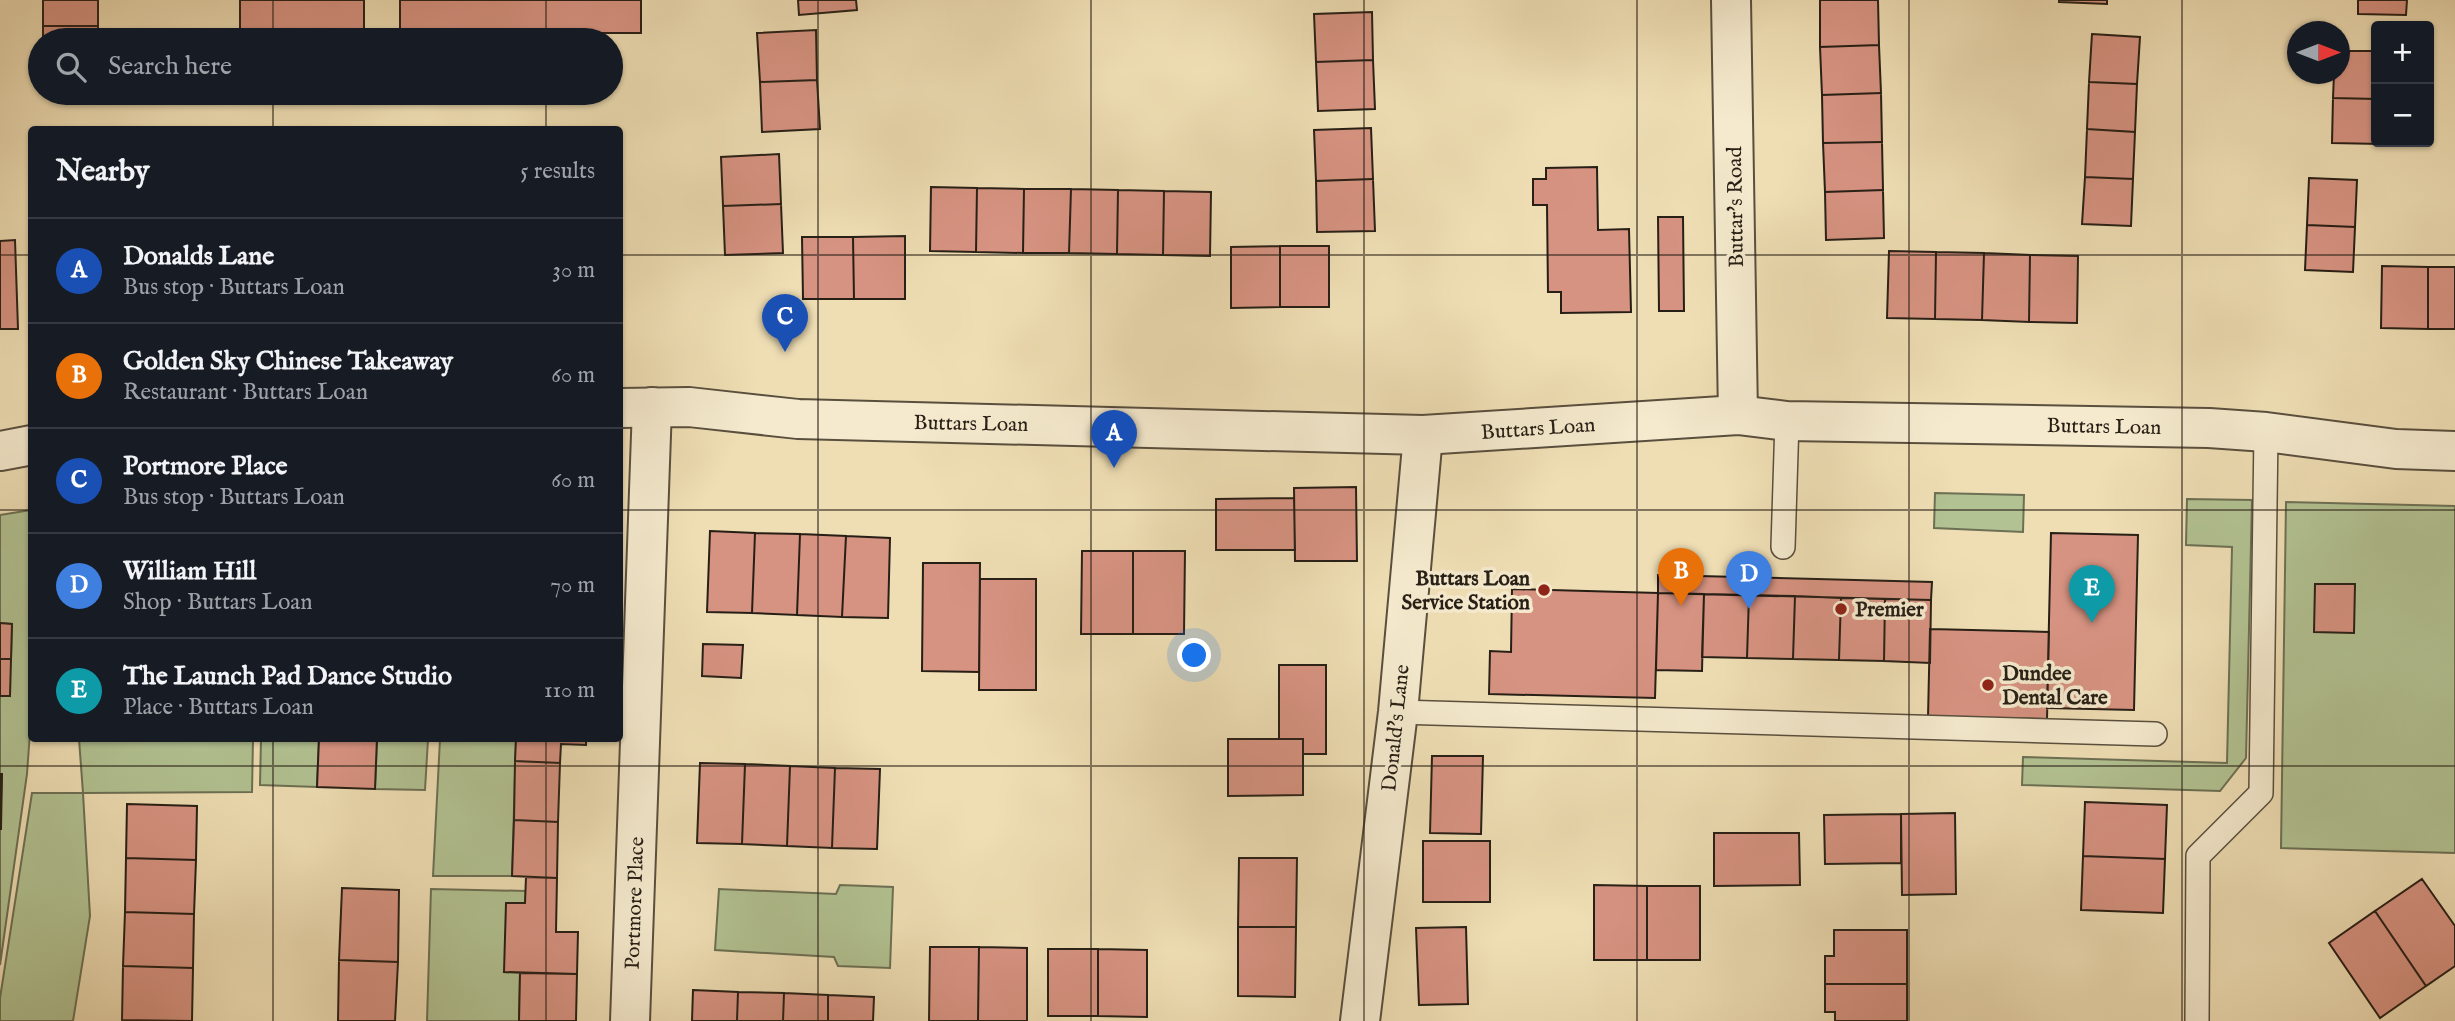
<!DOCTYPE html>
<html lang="en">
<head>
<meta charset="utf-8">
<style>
  :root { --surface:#171b24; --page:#242831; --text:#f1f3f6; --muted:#9ea1a6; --line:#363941; --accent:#c59692 }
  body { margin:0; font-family:"IM FELL English",serif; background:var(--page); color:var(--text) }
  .controls { position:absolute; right:21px; top:21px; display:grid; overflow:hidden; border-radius:7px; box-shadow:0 2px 5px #0004 }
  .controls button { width:63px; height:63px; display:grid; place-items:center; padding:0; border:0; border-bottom:2px solid var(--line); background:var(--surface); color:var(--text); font:35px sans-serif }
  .compass { position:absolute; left:2287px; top:21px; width:63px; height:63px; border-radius:50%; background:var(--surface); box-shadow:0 2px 5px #0004; rotate:90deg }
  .you { position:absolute; left:1195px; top:656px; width:24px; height:24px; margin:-18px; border:5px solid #fff; border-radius:50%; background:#1a73e8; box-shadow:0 0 0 10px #1a73e833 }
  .badge { display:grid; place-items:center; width:46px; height:46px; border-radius:50%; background:var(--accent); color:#fff; font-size:23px; font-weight:700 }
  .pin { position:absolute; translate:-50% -58px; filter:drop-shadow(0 2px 4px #0008) }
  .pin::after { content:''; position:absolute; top:37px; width:24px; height:21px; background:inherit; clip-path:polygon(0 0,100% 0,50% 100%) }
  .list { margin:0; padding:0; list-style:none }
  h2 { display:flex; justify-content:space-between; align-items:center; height:91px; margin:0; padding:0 28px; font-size:30px }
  h2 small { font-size:23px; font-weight:400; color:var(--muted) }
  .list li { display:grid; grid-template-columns:46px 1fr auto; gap:21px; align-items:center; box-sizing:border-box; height:105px; padding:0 28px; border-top:2px solid var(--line) }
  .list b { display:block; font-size:26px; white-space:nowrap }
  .list p { margin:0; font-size:23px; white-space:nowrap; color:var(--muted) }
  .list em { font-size:23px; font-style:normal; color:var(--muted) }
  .icon { flex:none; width:38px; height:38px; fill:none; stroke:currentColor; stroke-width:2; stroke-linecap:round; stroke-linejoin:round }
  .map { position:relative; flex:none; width:2455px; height:1021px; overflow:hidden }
  .search { position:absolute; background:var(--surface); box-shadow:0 2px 5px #0004; left:28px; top:28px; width:595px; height:77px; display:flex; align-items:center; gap:18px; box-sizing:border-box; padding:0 24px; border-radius:38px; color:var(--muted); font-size:26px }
  .panel { position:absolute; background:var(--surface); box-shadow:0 2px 5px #0004; left:28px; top:126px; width:595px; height:616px; border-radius:7px }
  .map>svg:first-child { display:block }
  .green { fill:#b2c292; stroke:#6c7054; stroke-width:2 }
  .building { fill:#d79382; stroke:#271f16; stroke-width:2 }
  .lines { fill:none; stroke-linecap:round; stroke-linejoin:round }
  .service-casing { stroke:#594f3e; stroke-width:26 }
  .minor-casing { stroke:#594f3e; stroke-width:42 }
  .tertiary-casing { stroke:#594f3e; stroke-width:42 }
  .service { stroke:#f5eace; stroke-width:23 }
  .minor { stroke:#f5eace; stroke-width:38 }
  .tertiary { stroke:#f5eace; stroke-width:38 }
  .grid { fill:none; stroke:#271f16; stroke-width:2; stroke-opacity:0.55 }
  .poi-dot { fill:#8f2418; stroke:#f5eace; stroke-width:2.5 }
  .labels { text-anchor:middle; stroke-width:7; stroke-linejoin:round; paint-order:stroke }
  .street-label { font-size:21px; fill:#271f16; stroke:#f5eace }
  .poi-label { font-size:21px; font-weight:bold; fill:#271f16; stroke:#f5eace; text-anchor:start }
</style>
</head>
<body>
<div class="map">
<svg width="2455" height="1021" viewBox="0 0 2455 1021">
  <rect width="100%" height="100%" fill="#efdeb4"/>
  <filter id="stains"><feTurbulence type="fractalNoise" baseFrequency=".00286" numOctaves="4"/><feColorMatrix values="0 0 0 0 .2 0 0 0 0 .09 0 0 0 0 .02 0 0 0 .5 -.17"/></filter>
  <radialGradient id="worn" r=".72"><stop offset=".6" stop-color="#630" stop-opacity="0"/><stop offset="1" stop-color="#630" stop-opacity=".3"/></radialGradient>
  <path class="green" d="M 1935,493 L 2024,495 L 2023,532 L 1934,528 Z
    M 2187,499 L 2252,500 L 2246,758 L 2220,791 L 2022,785 L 2023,757 L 2227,763 L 2232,547 L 2186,545 Z
    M 2286,502 L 2455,506 L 2455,853 L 2281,848 Z
    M 31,510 L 31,718 L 27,774 L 0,965 L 0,829 L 2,774 L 0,774 L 0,696 L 11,659 L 12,624 L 0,623 L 0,515 Z
    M 79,739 L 253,739 L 252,792 L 83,793 L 90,916 L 73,1021 L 0,1021 L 0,998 L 32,793 L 83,793 Z
    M 261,739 L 319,739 L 317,787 L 260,785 Z
    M 377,739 L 428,739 L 425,790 L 375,789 Z
    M 440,739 L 516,739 L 512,876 L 433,876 Z
    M 840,885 L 893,887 L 890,968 L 838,966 L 834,957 L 715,950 L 719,889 L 836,894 Z
    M 431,889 L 526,891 L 525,903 L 504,972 L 520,973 L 519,1021 L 427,1021 Z"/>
  <path class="building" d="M 43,0 L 98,0 L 98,26 L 43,26 Z
    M 240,0 L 364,0 L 364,40 L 240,40 Z
    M 400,0 L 641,0 L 641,33 L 400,33 Z
    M 798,0 L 856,0 L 857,10 L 799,15 Z
    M 1820,0 L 1878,0 L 1879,45 L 1820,47 Z
    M 2059,0 L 2107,0 L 2107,4 L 2059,2 Z
    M 2358,0 L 2407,0 L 2406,15 L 2358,14 Z
    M 1372,12 L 1373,60 L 1316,62 L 1314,14 Z
    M 43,26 L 98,26 L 98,40 L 43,40 Z
    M 816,30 L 817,80 L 760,82 L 757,33 Z
    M 2092,34 L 2140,37 L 2137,84 L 2089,82 Z
    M 1879,45 L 1881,93 L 1822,95 L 1820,47 Z
    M 2340,51 L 2376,51 L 2376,99 L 2333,98 L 2334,74 L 2340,74 Z
    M 1373,60 L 1375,109 L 1318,111 L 1316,62 Z
    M 817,80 L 820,129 L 762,132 L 760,82 Z
    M 2089,82 L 2137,84 L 2135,132 L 2087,129 Z
    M 1881,93 L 1882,142 L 1823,143 L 1822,95 Z
    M 2333,98 L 2376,99 L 2376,142 L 2381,142 L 2381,144 L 2332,143 Z
    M 1371,128 L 1373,179 L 1316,181 L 1314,130 Z
    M 2087,129 L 2135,132 L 2133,179 L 2085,177 Z
    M 1882,142 L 1883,190 L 1825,192 L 1823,143 Z
    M 779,154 L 781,204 L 723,206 L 721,157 Z
    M 1597,167 L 1598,230 L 1629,229 L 1631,312 L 1561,313 L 1561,292 L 1548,292 L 1547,205 L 1533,205 L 1533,179 L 1546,179 L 1546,168 Z
    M 2085,177 L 2133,179 L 2131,226 L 2082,224 Z
    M 2309,178 L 2357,180 L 2355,227 L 2307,225 Z
    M 1373,179 L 1375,231 L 1317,232 L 1316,181 Z
    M 931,187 L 977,188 L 976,252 L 930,251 Z
    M 977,188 L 1024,189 L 1023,253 L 976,252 Z
    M 1024,189 L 1071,189 L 1069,253 L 1023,253 Z
    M 1071,189 L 1118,190 L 1117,254 L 1069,253 Z
    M 1118,190 L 1164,191 L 1163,255 L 1117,254 Z
    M 1883,190 L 1884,238 L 1826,240 L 1825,192 Z
    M 1164,191 L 1211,192 L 1210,256 L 1163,255 Z
    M 781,204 L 783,253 L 725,255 L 723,206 Z
    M 1658,217 L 1683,217 L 1684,311 L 1659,311 Z
    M 2307,225 L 2355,227 L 2353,272 L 2305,270 Z
    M 905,236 L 905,299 L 854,299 L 853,237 Z
    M 802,237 L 853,237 L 854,299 L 803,299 Z
    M 15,240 L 18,329 L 0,329 L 0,241 Z
    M 1280,246 L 1280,307 L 1231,308 L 1231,247 Z
    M 1280,246 L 1329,246 L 1329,307 L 1280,307 Z
    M 1889,251 L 1936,252 L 1935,319 L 1887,318 Z
    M 1936,252 L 1984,253 L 1982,320 L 1935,319 Z
    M 1984,253 L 2030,255 L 2029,322 L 1982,320 Z
    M 2030,255 L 2078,256 L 2077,323 L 2029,322 Z
    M 2382,266 L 2428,267 L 2428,329 L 2381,328 Z
    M 2428,267 L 2455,267 L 2455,329 L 2428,329 Z
    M 1356,487 L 1357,561 L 1295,561 L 1294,488 Z
    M 1294,498 L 1295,550 L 1216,550 L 1216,499 Z
    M 710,531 L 755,533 L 752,613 L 707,612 Z
    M 755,533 L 800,534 L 797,615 L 752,613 Z
    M 2051,533 L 2138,535 L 2134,710 L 2047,708 Z
    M 800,534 L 846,536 L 842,617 L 797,615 Z
    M 846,536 L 890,538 L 888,618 L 842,617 Z
    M 1082,551 L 1133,551 L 1133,634 L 1081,634 Z
    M 1133,551 L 1185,551 L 1184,634 L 1133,634 Z
    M 923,563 L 980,563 L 979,672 L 922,671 Z
    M 1658,575 L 1932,582 L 1931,600 L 1658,593 Z
    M 980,579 L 1036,579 L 1036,690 L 979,690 Z
    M 2315,584 L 2355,584 L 2354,633 L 2314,632 Z
    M 1512,589 L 1658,593 L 1655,698 L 1489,694 L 1490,651 L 1511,652 Z
    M 1658,593 L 1704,594 L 1702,671 L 1656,670 Z
    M 1704,594 L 1749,595 L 1747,658 L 1702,657 Z
    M 1749,595 L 1795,596 L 1793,659 L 1747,658 Z
    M 1795,596 L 1841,598 L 1839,660 L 1793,659 Z
    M 1841,598 L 1885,599 L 1884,661 L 1839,660 Z
    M 1885,599 L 1931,600 L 1930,663 L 1884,661 Z
    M 0,623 L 12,624 L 11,659 L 0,659 Z
    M 1930,629 L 2049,632 L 2047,719 L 1928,717 Z
    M 703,644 L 743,645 L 741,678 L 702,676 Z
    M 0,659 L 11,659 L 10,696 L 0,696 Z
    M 1279,665 L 1326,665 L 1326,754 L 1303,754 L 1303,739 L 1279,739 Z
    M 319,738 L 377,738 L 375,789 L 317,787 Z
    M 516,738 L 586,738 L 586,745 L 561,744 L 560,763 L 515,761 Z
    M 1228,739 L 1303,739 L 1303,795 L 1228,796 Z
    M 1432,756 L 1483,756 L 1481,834 L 1430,833 Z
    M 515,761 L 560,763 L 558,822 L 514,820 Z
    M 700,763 L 745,764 L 742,844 L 697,843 Z
    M 745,764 L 790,766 L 787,846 L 742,844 Z
    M 790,766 L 835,768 L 832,848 L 787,846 Z
    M 835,768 L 880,769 L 877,849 L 832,848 Z
    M 0,774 L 2,774 L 1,829 L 0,829 Z
    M 2085,802 L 2167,805 L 2165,859 L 2083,856 Z
    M 127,804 L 197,806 L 196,860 L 126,858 Z
    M 1955,813 L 1956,894 L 1902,895 L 1901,814 Z
    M 1901,814 L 1901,863 L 1825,864 L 1824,815 Z
    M 514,820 L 558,822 L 557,878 L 512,876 Z
    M 1714,833 L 1799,833 L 1800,885 L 1714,886 Z
    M 1423,841 L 1490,841 L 1490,902 L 1423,902 Z
    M 2083,856 L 2165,859 L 2163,913 L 2081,910 Z
    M 126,858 L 196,860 L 194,914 L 125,912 Z
    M 1239,858 L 1297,858 L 1296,927 L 1238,927 Z
    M 526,877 L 557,878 L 556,932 L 578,932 L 577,974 L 504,972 L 506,903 L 525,903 Z
    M 2422,879 L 2455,926 L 2455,966 L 2426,986 L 2375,911 Z
    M 1594,885 L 1647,886 L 1647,960 L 1594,960 Z
    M 1647,886 L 1700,886 L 1700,960 L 1647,960 Z
    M 342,888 L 399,890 L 398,962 L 339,960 Z
    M 2375,911 L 2426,986 L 2380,1018 L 2329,943 Z
    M 125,912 L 194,914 L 193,968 L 123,966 Z
    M 1238,927 L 1296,927 L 1295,997 L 1238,996 Z
    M 1466,927 L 1468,1004 L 1419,1005 L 1416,928 Z
    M 1834,930 L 1907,930 L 1907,984 L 1825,984 L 1825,956 L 1834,956 Z
    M 930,947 L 979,947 L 978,1021 L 929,1021 Z
    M 979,947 L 1027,948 L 1027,1021 L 978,1021 Z
    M 1048,949 L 1098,949 L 1098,1016 L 1048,1016 Z
    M 1098,949 L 1147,950 L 1147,1017 L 1098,1016 Z
    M 339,960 L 398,962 L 395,1021 L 338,1021 Z
    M 123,966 L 193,968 L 192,1021 L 122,1020 Z
    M 520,973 L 577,974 L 576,1021 L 519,1021 Z
    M 1825,984 L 1907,984 L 1907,1021 L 1835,1021 L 1835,1012 L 1825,1012 Z
    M 693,990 L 738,992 L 737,1021 L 692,1021 Z
    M 738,992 L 784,993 L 783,1021 L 737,1021 Z
    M 784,993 L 828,995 L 828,1021 L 783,1021 Z
    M 828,995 L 874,997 L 873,1021 L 828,1021 Z"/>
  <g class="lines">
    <g class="service-casing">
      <path id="service" d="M 1783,547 L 1787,421
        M 1398,712 L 2155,734
        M 2197,1021 L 2198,856 L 2261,793 L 2266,432"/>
    </g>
    <g class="minor-casing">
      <path id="minor" d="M 1731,0 L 1738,415
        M 630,1021 L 652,407
        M 1360,1021 L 1398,712 L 1423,435"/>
    </g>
    <g class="tertiary-casing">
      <path id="tertiary" d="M 620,408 L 689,407 L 798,419 L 1423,435 L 1738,415 L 1787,421 L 2209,428 L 2266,432 L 2396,449 L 2455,451
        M 0,451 L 32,445"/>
    </g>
    <use href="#service" class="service"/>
    <use href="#minor" class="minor"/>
    <use href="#tertiary" class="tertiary"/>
  </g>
  <path class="grid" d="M 273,0 L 273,40M 546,0 L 546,40M 818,0 L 818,1021M 1091,0 L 1091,1021M 1364,0 L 1364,1021M 1637,0 L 1637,1021M 1909,0 L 1909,1021M 2182,0 L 2182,1021M 273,93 L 273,130M 546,93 L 546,130M 0,255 L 32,255M 620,255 L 2455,255M 0,510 L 32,510M 620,510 L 2455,510M 273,738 L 273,1021M 546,738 L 546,1021M 0,766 L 2455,766"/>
  <g class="poi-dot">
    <circle cx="1544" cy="590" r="7"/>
    <circle cx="1841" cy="609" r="7"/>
    <circle cx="1988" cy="685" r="7"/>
  </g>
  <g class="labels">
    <g class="street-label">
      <text transform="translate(1735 207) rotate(-91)" y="7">Buttar's Road</text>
      <text transform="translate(971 423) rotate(1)" y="7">Buttars Loan</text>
      <text transform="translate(2104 426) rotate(1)" y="7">Buttars Loan</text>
      <text transform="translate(1538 428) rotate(-4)" y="7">Buttars Loan</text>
      <text transform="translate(1395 728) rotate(-84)" y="7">Donald's Lane</text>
      <text transform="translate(634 903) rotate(-88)" y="7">Portmore Place</text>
    </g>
    <g class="poi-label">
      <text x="1530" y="585" text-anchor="end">Buttars Loan<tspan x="1530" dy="24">Service Station</tspan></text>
      <text x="1855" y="616">Premier</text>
      <text x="2002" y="680">Dundee<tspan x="2002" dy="24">Dental Care</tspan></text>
    </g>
  </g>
  <rect width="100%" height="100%" filter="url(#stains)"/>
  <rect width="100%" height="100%" fill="url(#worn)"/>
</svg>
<div class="controls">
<button>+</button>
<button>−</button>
</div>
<svg class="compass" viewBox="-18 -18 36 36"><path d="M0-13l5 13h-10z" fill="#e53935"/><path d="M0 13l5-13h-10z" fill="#9ea1a6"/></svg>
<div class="you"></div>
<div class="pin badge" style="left:1114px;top:468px;background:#1a4fb4">A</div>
<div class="pin badge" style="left:1681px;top:606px;background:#e8710a">B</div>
<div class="pin badge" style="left:785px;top:352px;background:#1a4fb4">C</div>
<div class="pin badge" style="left:1749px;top:609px;background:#3f7fe0">D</div>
<div class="pin badge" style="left:2092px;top:623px;background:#0f9aa8">E</div>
<div class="search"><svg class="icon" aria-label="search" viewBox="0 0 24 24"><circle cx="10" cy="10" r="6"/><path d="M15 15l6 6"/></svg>Search here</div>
<section class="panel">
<h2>Nearby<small>5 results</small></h2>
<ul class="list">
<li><span class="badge" style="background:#1a4fb4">A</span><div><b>Donalds Lane</b><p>Bus stop · Buttars Loan</p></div><em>30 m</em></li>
<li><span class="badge" style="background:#e8710a">B</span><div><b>Golden Sky Chinese Takeaway</b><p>Restaurant · Buttars Loan</p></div><em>60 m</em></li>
<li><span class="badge" style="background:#1a4fb4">C</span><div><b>Portmore Place</b><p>Bus stop · Buttars Loan</p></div><em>60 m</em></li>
<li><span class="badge" style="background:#3f7fe0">D</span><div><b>William Hill</b><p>Shop · Buttars Loan</p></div><em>70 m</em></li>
<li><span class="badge" style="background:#0f9aa8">E</span><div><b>The Launch Pad Dance Studio</b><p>Place · Buttars Loan</p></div><em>110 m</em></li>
</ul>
</section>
</div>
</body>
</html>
